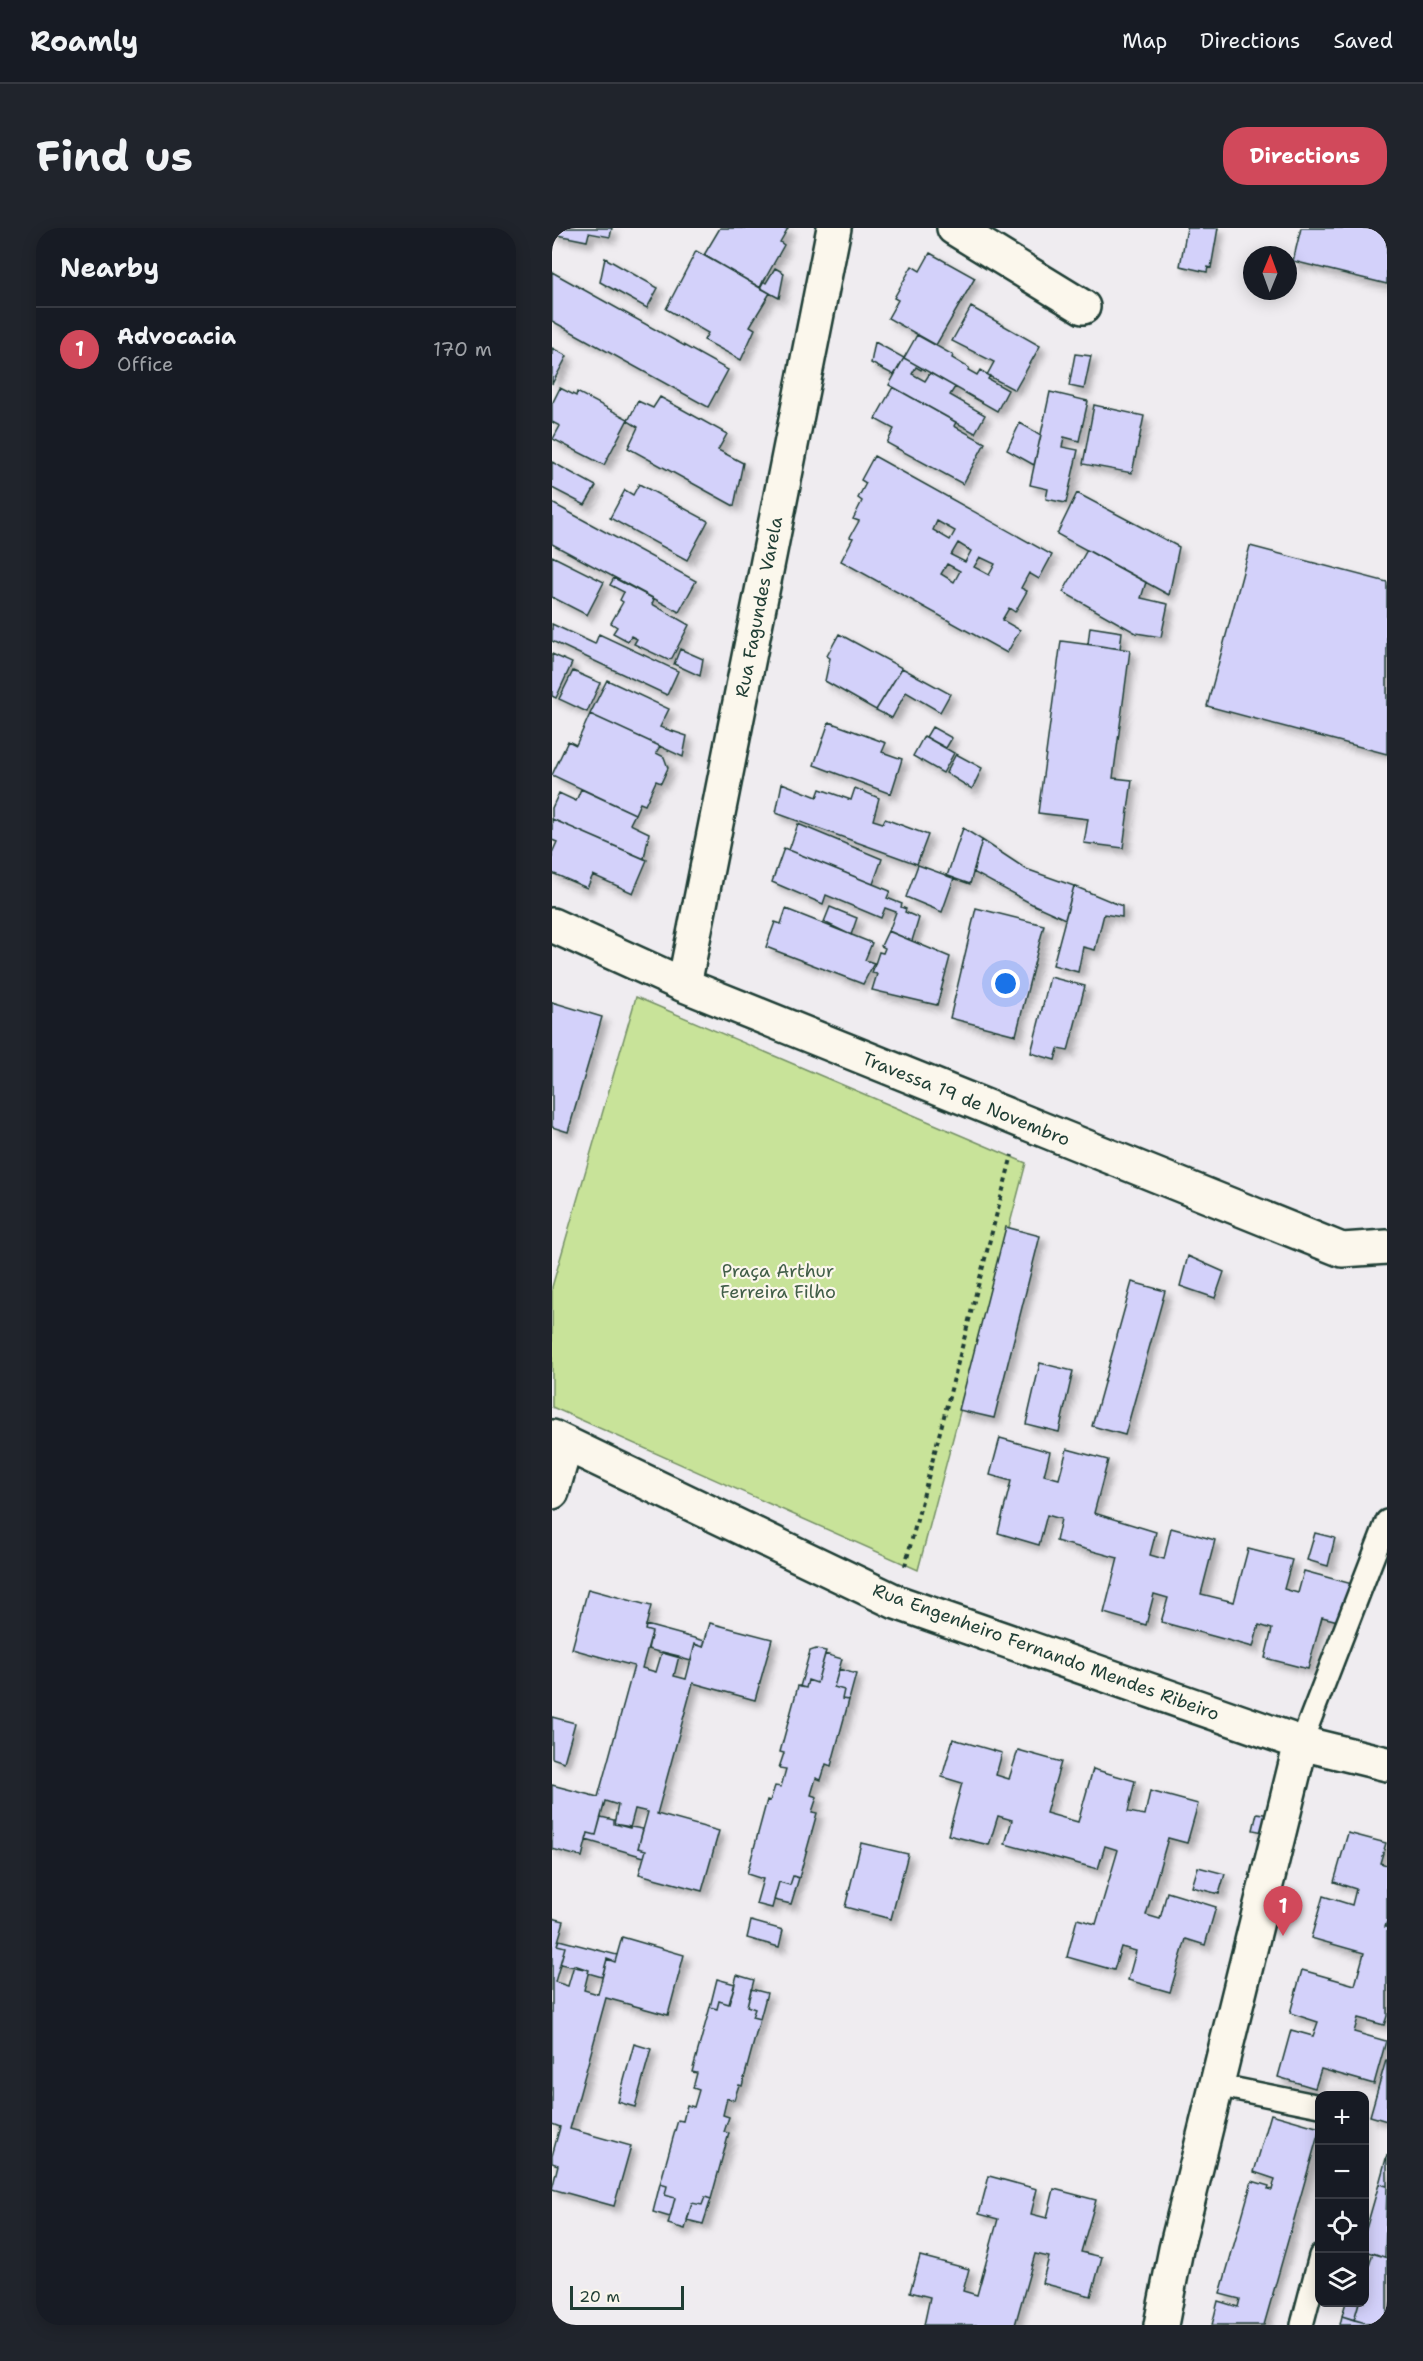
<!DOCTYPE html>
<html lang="en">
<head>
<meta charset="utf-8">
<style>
  :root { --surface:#171b24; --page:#20242c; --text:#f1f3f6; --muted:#9ea1a6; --line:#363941; --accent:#d1495b }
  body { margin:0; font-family:"Shantell Sans",sans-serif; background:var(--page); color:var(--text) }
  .controls { position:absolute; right:18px; bottom:18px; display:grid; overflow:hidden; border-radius:12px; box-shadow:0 3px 15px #0003 }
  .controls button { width:54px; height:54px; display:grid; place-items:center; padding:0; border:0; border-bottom:2px solid var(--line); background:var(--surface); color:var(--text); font:30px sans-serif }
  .compass { position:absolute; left:691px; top:18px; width:54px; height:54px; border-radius:50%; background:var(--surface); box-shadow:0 3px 15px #0003; rotate:1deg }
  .scale { position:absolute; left:18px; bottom:15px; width:114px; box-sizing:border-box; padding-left:6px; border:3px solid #1f3d34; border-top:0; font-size:16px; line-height:21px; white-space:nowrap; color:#1f3d34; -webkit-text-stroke:4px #fbf7ec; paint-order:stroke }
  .you { position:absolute; left:454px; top:756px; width:21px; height:21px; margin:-15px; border:4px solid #fff; border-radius:50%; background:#1a73e8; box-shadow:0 0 0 9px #1a73e833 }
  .badge { display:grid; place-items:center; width:39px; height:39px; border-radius:50%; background:var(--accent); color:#fff; font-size:20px; font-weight:700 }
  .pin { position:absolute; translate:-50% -50px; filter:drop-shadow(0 2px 3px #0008) }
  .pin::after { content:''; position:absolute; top:32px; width:21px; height:18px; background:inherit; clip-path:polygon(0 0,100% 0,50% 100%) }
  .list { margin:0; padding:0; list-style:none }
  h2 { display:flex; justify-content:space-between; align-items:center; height:78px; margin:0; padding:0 24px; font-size:26px }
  h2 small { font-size:20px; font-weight:400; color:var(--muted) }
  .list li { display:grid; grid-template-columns:39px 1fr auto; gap:18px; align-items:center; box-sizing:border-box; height:84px; padding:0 24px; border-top:2px solid var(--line) }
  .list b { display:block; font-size:22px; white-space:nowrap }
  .list p { margin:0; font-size:20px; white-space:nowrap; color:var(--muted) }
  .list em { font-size:20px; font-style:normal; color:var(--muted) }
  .icon { flex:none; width:33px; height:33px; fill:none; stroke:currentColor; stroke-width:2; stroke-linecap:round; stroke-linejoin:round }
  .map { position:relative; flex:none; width:835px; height:2097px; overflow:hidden; border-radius:24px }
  header { display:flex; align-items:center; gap:36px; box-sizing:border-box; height:84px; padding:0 30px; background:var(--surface); border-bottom:2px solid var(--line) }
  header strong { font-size:28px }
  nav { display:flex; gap:33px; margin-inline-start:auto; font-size:21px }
  .intro { display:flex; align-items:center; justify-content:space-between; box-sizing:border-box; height:144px; padding:0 36px }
  h1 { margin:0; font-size:42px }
  .button { padding:15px 27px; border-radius:24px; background:var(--accent); color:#fff; font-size:21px; font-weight:700 }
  main { display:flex; gap:36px; padding:0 36px }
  aside { flex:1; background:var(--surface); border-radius:24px; box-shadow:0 3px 15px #0003 }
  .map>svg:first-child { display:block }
  .green { fill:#c8e399; stroke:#749066; stroke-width:1.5 }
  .building { fill:#d3d1fa; stroke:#1f3d34; stroke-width:1.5; fill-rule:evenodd; filter:url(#shadow) }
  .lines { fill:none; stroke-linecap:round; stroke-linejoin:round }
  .lane-casing { stroke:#1f3d34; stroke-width:26 }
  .street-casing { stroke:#1f3d34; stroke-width:38 }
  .path { stroke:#1f3d34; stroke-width:4; stroke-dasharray:4.5 4.5; stroke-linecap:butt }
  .lane { stroke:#fbf7ec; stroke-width:21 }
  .street { stroke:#fbf7ec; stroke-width:33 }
  .labels { text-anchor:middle; stroke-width:4.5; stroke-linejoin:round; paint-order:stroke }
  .street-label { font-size:18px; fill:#1f3d34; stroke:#fbf7ec }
  .park-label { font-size:18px; fill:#415e48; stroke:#fbf7ec }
</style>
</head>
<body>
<header>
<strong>Roamly</strong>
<nav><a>Map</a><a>Directions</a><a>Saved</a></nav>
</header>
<div class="intro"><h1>Find us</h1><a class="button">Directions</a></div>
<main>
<aside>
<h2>Nearby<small></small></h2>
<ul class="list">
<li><span class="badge">1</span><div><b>Advocacia</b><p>Office</p></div><em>170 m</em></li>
</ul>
</aside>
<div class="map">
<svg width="835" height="2097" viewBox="0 0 835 2097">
  <defs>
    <filter id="shadow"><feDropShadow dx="5.5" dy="5.5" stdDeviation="3" flood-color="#0004"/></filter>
  </defs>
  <rect width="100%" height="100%" fill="#efecf0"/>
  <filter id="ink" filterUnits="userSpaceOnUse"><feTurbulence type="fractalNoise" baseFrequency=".0167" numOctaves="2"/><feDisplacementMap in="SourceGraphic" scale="12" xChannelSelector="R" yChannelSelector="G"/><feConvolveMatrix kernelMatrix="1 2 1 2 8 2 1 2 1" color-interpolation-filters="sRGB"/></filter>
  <g filter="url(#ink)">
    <path class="green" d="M 84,769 L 474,935 L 366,1342 L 0,1179 L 0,1059 Z"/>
    <path class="building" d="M 0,0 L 60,0 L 58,9 L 37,5 L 35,13 L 0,6 Z
      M 168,0 L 236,0 L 228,14 L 232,17 L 208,60 L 152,27 Z
      M 635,0 L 666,0 L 659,40 L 656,39 L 655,44 L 628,38 Z
      M 749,0 L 835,0 L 835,56 L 741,33 Z
      M 144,23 L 218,65 L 198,98 L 203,101 L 189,132 L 152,112 L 156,105 L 114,81 Z
      M 378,25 L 423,50 L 384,117 L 336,90 L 346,72 L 342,70 L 360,38 L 368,43 Z
      M 53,30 L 106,60 L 95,80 L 48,54 Z
      M 223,40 L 232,45 L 227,70 L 208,60 L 211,53 L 214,55 Z
      M 0,44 L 176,142 L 156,179 L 0,93 Z
      M 419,79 L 488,118 L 463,162 L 435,147 L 442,134 L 400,113 Z
      M 365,107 L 401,127 L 400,130 L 417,140 L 416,142 L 425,147 L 428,142 L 438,148 L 436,151 L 456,162 L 445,183 L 352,130 Z
      M 323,114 L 352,130 L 342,147 L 319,135 Z
      M 0,120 L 15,128 L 0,156 Z
      M 523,126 L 539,128 L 532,161 L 517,158 Z
      M 352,130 L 370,140 L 369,142 L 364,139 L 360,146 L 373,153 L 378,145 L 403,159 L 398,167 L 433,187 L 423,205 L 337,157 Z
      M 341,159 L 404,194 L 402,198 L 433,215 L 411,256 L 335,215 L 342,201 L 323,191 Z
      M 8,160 L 24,168 L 25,164 L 76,191 L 52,237 L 1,211 L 8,198 L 0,194 L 0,176 Z
      M 498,164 L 536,173 L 527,213 L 512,209 L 510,219 L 526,222 L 514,275 L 494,271 L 496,261 L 478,257 Z
      M 108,169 L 175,206 L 166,222 L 191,235 L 182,278 L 76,220 L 86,199 L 76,193 L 86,173 L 101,180 Z
      M 542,177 L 592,188 L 580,245 L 531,236 Z
      M 468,195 L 489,207 L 482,237 L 455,222 Z
      M 322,228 L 500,327 L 487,351 L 477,345 L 469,360 L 475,363 L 463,384 L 457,380 L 450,392 L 468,402 L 455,425 L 289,333 L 301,310 L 298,309 L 307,293 L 301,291 L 310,273 L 306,270 L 314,255 L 309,252 ZM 385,293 L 403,303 L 398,312 L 381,302 ZM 406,315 L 419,323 L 413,334 L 399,327 ZM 428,329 L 443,336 L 437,347 L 422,339 ZM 395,336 L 408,343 L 402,354 L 389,346 Z
      M 0,234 L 44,258 L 33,277 L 0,260 Z
      M 87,256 L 156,293 L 135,332 L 58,290 L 73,262 L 81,267 Z
      M 525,265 L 627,319 L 617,367 L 505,306 Z
      M 0,275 L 144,353 L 127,384 L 0,316 Z
      M 698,318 L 835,354 L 835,526 L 655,478 Z
      M 535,322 L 594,354 L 589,370 L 616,376 L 609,409 L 584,405 L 511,364 Z
      M 0,328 L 52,354 L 35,387 L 0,369 Z
      M 62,350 L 102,371 L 100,376 L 137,397 L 120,430 L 116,432 L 82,416 L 85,411 L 79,408 L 76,413 L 61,405 L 65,399 L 59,395 L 71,374 L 68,372 L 72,364 L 58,357 Z
      M 0,396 L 43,416 L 47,406 L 126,443 L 115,467 L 0,413 Z
      M 538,399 L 570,404 L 568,421 L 536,416 Z
      M 287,406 L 350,440 L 324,482 L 273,453 L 278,430 L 275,428 Z
      M 509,413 L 578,422 L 561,550 L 580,552 L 571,620 L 532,615 L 536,591 L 486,585 Z
      M 128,421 L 151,431 L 148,448 L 122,436 Z
      M 0,426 L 20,435 L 4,470 L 0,468 Z
      M 350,440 L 398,466 L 388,484 L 354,464 L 340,490 L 324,482 Z
      M 21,443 L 48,455 L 35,484 L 7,471 Z
      M 55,452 L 117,481 L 108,499 L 135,508 L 131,529 L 38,486 Z
      M 38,486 L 108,518 L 104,525 L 112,529 L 116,540 L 109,555 L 104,553 L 93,577 L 88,575 L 83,586 L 0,547 L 16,513 L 24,517 Z
      M 277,494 L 334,515 L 330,524 L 350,531 L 339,566 L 262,537 Z
      M 380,499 L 400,510 L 394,520 L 374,509 Z
      M 372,508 L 402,525 L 391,545 L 361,528 Z
      M 404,526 L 430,540 L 420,561 L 394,545 Z
      M 230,555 L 265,569 L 268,561 L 299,572 L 303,560 L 327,570 L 321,592 L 331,595 L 333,591 L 376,607 L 365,636 L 224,585 Z
      M 29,561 L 83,586 L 78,596 L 97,605 L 92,631 L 0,591 L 0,580 L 7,565 L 24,573 Z
      M 0,591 L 95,632 L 81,665 L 41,647 L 35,660 L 0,645 L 0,625 L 5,614 L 0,612 Z
      M 246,596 L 330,631 L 321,656 L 237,622 Z
      M 411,600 L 430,612 L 418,656 L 395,648 Z
      M 430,612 L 474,641 L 522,658 L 513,691 L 480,676 L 421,644 Z
      M 232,620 L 338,663 L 335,670 L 350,676 L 349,679 L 354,681 L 353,684 L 367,690 L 360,713 L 337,703 L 344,684 L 333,680 L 329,690 L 274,667 L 271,676 L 220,654 Z
      M 366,637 L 402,650 L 390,684 L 354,669 Z
      M 522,658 L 570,678 L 570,689 L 552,686 L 543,722 L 531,719 L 526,744 L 501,737 Z
      M 278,679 L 305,690 L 299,707 L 272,694 Z
      M 424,680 L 492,697 L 464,807 L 398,790 Z
      M 234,681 L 320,715 L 313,732 L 322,735 L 311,756 L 214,719 L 223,694 L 229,696 Z
      M 336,703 L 398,729 L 385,777 L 320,762 L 325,746 L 320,745 L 327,724 L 331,725 L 333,720 L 329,718 Z
      M 498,749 L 533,758 L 516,823 L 506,821 L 503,832 L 479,825 Z
      M 0,774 L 50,789 L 16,904 L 0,899 Z
      M 454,999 L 488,1008 L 442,1190 L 407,1182 Z
      M 636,1028 L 672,1044 L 663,1070 L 628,1058 Z
      M 580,1054 L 613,1063 L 573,1207 L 540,1198 Z
      M 488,1135 L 521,1143 L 507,1204 L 474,1196 Z
      M 448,1210 L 498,1224 L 492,1247 L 507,1251 L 515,1221 L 556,1232 L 542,1285 L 604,1304 L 598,1327 L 612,1331 L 619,1300 L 663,1312 L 649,1366 L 682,1374 L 696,1321 L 740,1332 L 732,1361 L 746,1365 L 752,1343 L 800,1356 L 790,1394 L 770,1389 L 756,1441 L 713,1430 L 720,1401 L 707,1397 L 701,1419 L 609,1394 L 616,1370 L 602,1366 L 594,1397 L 552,1385 L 566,1330 L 504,1313 L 509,1291 L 495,1287 L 487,1317 L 446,1305 L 459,1253 L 438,1247 Z
      M 763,1305 L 783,1310 L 776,1338 L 755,1332 Z
      M 36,1361 L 99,1378 L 93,1402 L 100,1404 L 90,1440 L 104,1444 L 110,1424 L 127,1428 L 122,1448 L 134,1451 L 143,1416 L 151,1419 L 158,1395 L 220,1411 L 203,1472 L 141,1455 L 105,1586 L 167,1603 L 150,1663 L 87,1646 L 94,1622 L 86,1620 L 96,1584 L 83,1581 L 78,1600 L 62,1596 L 66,1577 L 53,1573 L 44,1607 L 36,1605 L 30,1629 L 0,1621 L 0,1557 L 46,1569 L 82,1438 L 20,1421 Z
      M 94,1397 L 153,1413 L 151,1419 L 143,1416 L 139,1433 L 96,1421 L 100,1404 L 93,1402 Z
      M 264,1421 L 274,1423 L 265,1455 L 256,1452 L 254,1460 L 248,1459 L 258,1423 Z
      M 273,1426 L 290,1431 L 282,1459 L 292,1462 L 290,1471 L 297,1472 L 279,1538 L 274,1536 L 269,1552 L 264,1550 L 259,1567 L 265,1569 L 260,1584 L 265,1585 L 247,1650 L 241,1648 L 238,1657 L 227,1654 L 220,1680 L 204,1676 L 211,1651 L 195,1646 L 215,1572 L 218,1573 L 223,1558 L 229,1559 L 234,1541 L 227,1540 L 232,1525 L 228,1524 L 246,1458 L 254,1460 L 256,1452 L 265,1455 Z
      M 287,1441 L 304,1446 L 297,1472 L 290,1471 L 292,1462 L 282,1459 Z
      M 0,1489 L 23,1495 L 12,1534 L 0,1530 Z
      M 401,1511 L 450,1525 L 444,1547 L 457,1551 L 466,1522 L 509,1534 L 494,1585 L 526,1594 L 541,1541 L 583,1553 L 576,1584 L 593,1587 L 598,1563 L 646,1576 L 635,1615 L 616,1610 L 594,1687 L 608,1691 L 615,1664 L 664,1679 L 653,1717 L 634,1711 L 618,1764 L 576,1752 L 584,1723 L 569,1719 L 562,1742 L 515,1729 L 525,1691 L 544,1696 L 566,1622 L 553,1618 L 546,1641 L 453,1616 L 460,1592 L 446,1588 L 437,1617 L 396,1607 L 410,1555 L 390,1549 Z
      M 705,1585 L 725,1588 L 722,1606 L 701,1602 Z
      M 49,1589 L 62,1592 L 62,1596 L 91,1601 L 86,1620 L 94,1622 L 92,1629 L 34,1612 L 36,1605 L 44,1607 Z
      M 796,1605 L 834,1615 L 828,1635 L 835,1637 L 835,1693 L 833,1699 L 835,1699 L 835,1788 L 832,1797 L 806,1790 L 802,1804 L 834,1813 L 822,1856 L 769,1841 L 763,1860 L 726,1849 L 739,1802 L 761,1808 L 766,1794 L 738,1785 L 750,1742 L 803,1757 L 812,1725 L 759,1710 L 771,1668 L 800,1677 L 804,1661 L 782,1654 Z
      M 309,1615 L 356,1626 L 339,1691 L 293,1679 Z
      M 646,1639 L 673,1646 L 667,1666 L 640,1659 Z
      M 241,1648 L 247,1650 L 239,1676 L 222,1672 L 227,1654 L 238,1657 Z
      M 0,1690 L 12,1693 L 5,1717 L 13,1719 L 3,1754 L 16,1758 L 22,1737 L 37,1742 L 32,1762 L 46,1766 L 55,1731 L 63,1734 L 70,1709 L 132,1727 L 116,1787 L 54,1770 L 18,1901 L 79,1918 L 62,1978 L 0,1961 L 6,1937 L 0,1935 L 0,1928 L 8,1899 L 0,1896 Z
      M 199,1693 L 231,1702 L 227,1719 L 195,1710 Z
      M 7,1712 L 65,1727 L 63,1734 L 55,1731 L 50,1749 L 36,1745 L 37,1742 L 8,1736 L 13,1719 L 5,1717 Z
      M 185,1747 L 202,1752 L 195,1778 L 203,1781 L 200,1789 L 208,1791 L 190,1858 L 187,1857 L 182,1872 L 175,1870 L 171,1887 L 177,1889 L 172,1904 L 177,1905 L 159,1971 L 153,1969 L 150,1977 L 140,1975 L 133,2001 L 116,1996 L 123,1970 L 113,1967 L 115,1958 L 108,1956 L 126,1892 L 131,1893 L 135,1877 L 142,1879 L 147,1862 L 141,1860 L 145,1845 L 140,1844 L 158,1779 L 165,1781 L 167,1773 L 177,1776 Z
      M 165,1751 L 183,1756 L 177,1776 L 167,1773 L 165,1781 L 158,1779 Z
      M 199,1761 L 215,1765 L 208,1791 L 200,1789 L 203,1781 L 195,1778 Z
      M 82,1816 L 99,1821 L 83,1879 L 66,1874 Z
      M 834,1832 L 835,1832 L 835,1893 L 818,1888 Z
      M 719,1886 L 768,1900 L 712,2097 L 660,2097 L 666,2073 L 686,2079 L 688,2071 L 668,2066 L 700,1953 L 717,1958 L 716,1961 L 720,1962 L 723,1951 L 702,1944 Z
      M 835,1927 L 835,1958 L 827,1956 Z
      M 437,1948 L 485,1961 L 479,1986 L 495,1990 L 502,1961 L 544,1972 L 529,2024 L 550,2029 L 539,2068 L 490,2055 L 497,2029 L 483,2026 L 463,2097 L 372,2097 L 378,2069 L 358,2064 L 368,2028 L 417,2041 L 411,2063 L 425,2067 L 446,1991 L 427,1986 Z
      M 108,1956 L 115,1958 L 113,1967 L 123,1970 L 118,1989 L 101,1984 Z
      M 827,1956 L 835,1958 L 833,2029 L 812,2023 L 812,2008 Z
      M 153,1969 L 159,1971 L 151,1996 L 135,1992 L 140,1975 L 150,1977 Z
      M 821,2025 L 835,2030 L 835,2097 L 822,2097 L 802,2092 L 807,2074 L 812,2074 L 812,2054 Z
      M 794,2074 L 807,2075 L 802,2092 L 790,2088 Z
      M 790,2088 L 820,2097 L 788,2097 Z"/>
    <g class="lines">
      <g class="lane-casing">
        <path id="lane" d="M 749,1515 L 835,1293
          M 664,1857 L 768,1878
          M 750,2097 L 768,2028"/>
      </g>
      <g class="street-casing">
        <path id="street" d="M 402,0 L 531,79
          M 0,697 L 132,757 L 790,1022 L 835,1019
          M 132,757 L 282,0
          M 0,1209 L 344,1374 L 749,1515 L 835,1536
          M 0,1264 L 14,1216
          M 609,2097 L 624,2021 L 749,1515"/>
      </g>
      <path class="path" d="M 353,1338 L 460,927"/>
      <use href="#lane" class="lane"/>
      <use href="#street" class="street"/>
    </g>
  </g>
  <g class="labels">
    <g class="street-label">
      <text transform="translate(207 379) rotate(-79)" y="6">Rua Fagundes Varela</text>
      <text transform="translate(414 871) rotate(22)" y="6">Travessa 19 de Novembro</text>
      <text transform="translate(494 1424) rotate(20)" y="6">Rua Engenheiro Fernando Mendes Ribeiro</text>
    </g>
    <g class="park-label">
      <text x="226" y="1049">Praça Arthur<tspan x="226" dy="21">Ferreira Filho</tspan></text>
    </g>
  </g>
</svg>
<div class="controls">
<button>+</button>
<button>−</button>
<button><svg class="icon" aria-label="locate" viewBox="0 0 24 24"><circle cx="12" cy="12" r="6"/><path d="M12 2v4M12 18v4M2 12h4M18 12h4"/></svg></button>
<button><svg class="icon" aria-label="layers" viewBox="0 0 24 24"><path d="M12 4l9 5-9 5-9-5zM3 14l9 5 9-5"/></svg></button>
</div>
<svg class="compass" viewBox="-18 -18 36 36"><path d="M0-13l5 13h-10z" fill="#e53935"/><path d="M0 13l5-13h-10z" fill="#9ea1a6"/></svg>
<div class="scale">20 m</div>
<div class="you"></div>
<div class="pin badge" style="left:731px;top:1708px">1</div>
</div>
</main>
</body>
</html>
